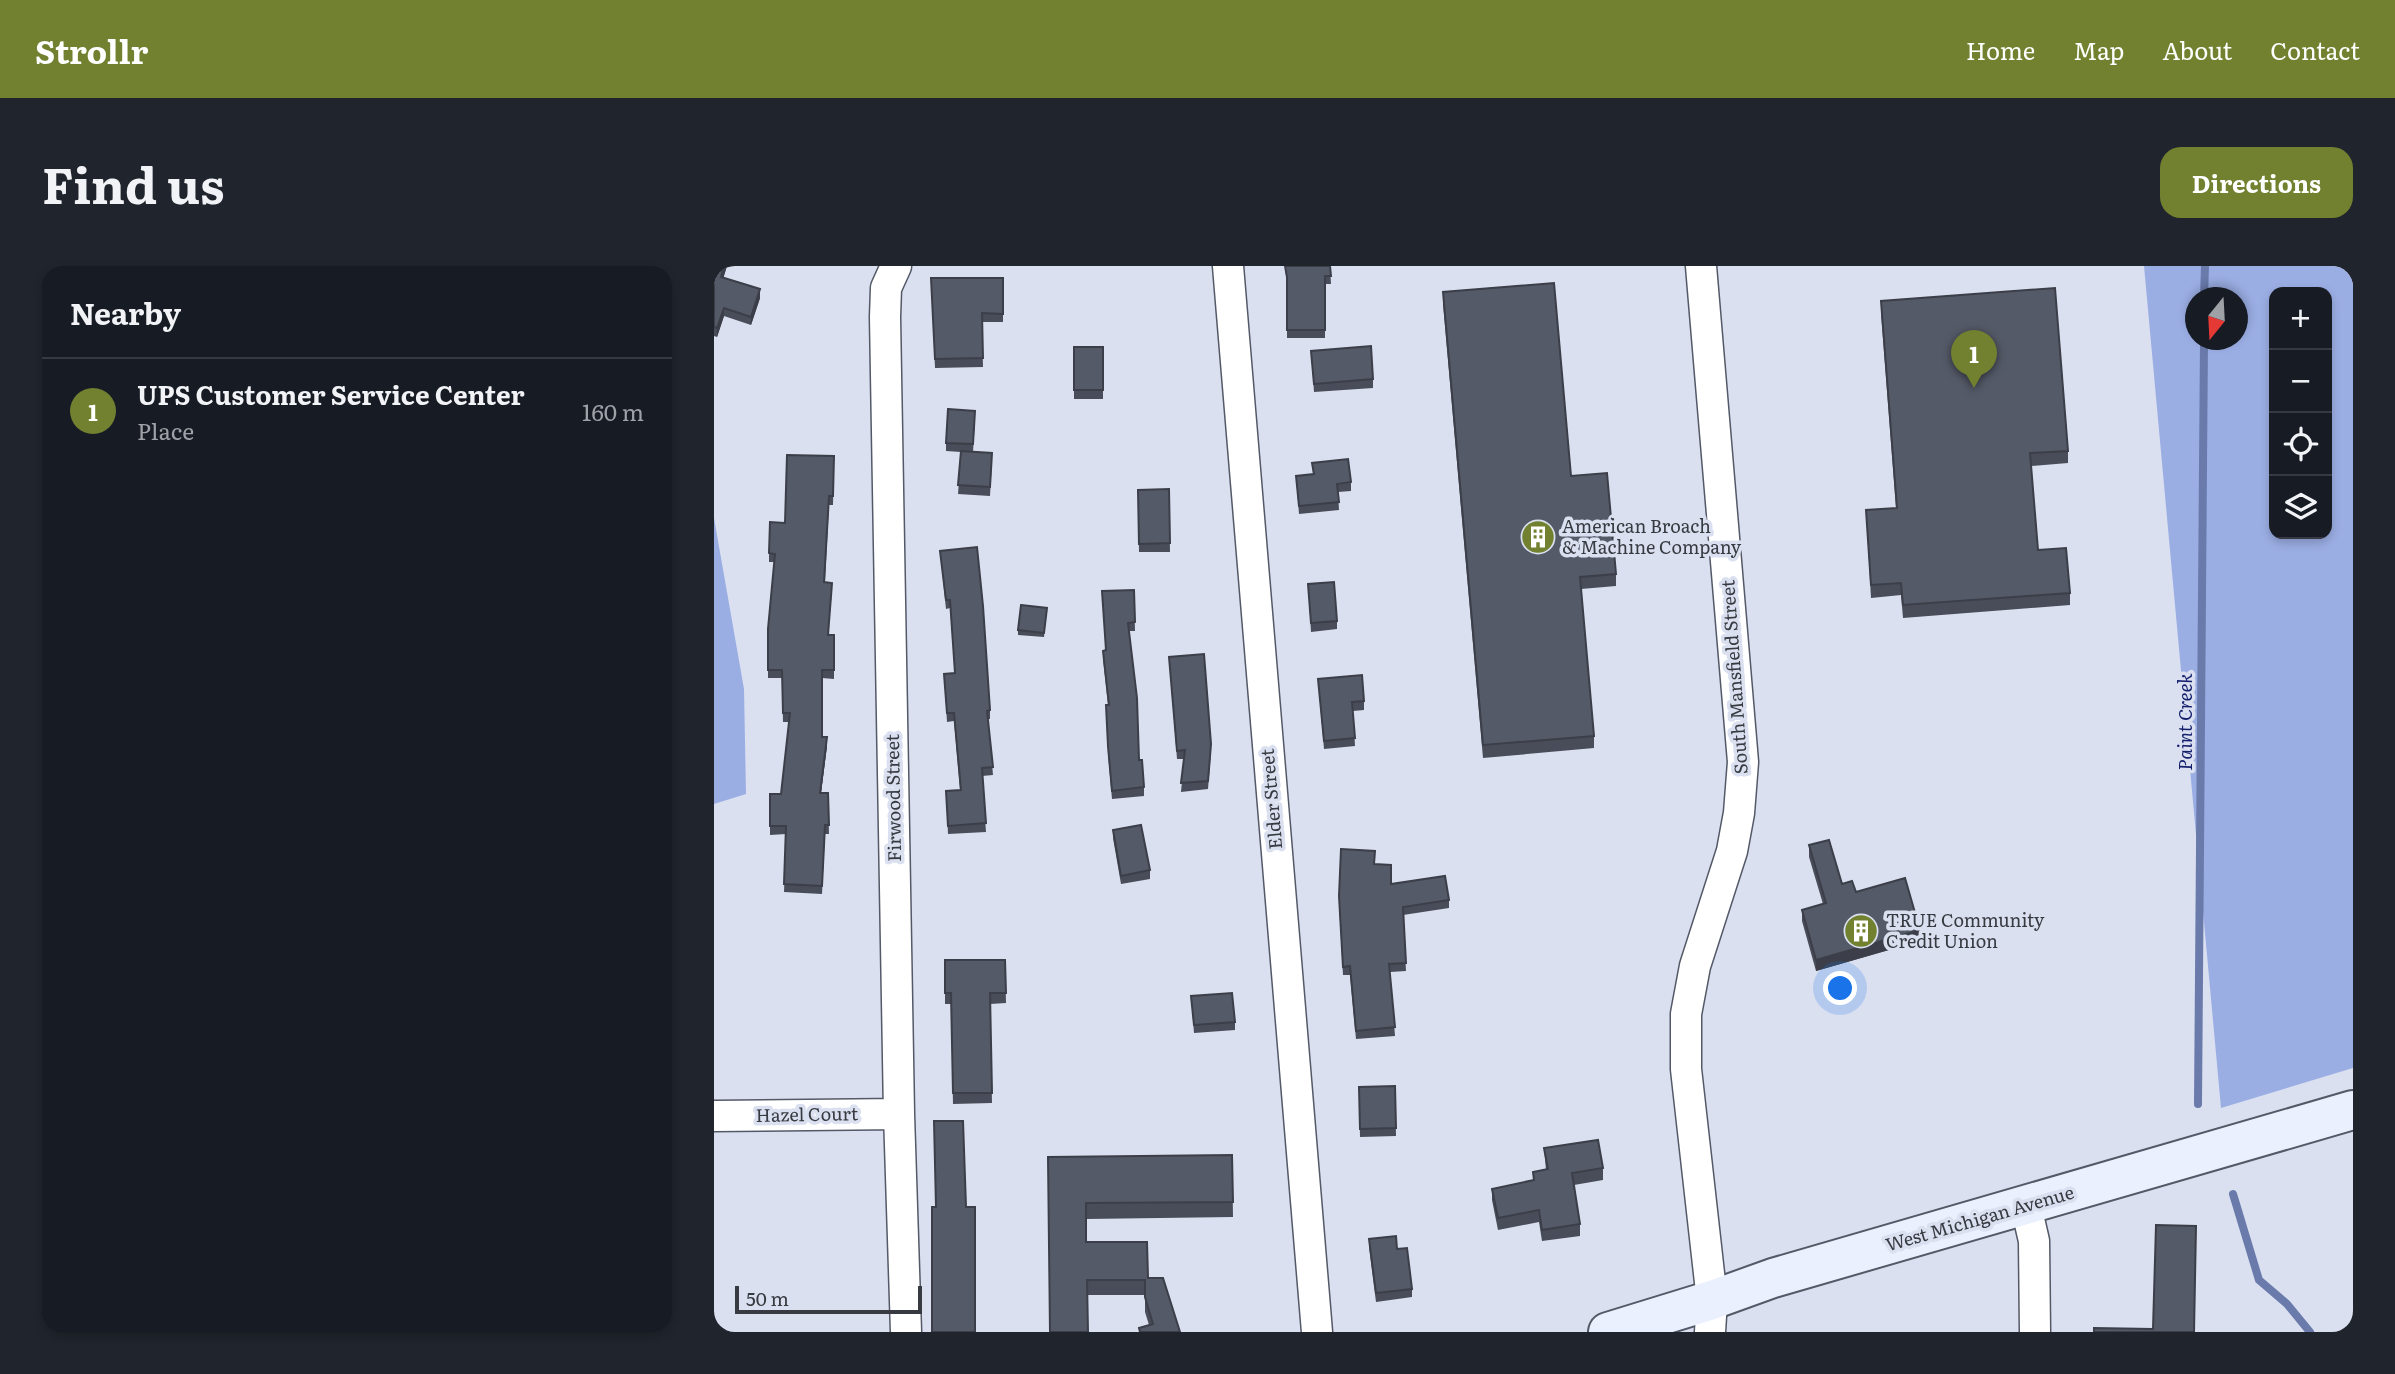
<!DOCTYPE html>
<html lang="en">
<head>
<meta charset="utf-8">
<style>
  :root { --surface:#171b24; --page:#20242c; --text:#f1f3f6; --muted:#9ea1a6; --line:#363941; --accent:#728130 }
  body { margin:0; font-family:Literata,serif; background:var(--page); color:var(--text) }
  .controls { position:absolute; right:21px; top:21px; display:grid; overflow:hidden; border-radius:14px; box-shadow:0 4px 10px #0003 }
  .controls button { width:63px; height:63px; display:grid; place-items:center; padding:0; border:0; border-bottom:2px solid var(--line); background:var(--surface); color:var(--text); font:35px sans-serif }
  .compass { position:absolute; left:1471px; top:21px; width:63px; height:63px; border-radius:50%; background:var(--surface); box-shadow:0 4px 10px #0003; rotate:198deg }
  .scale { position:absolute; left:21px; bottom:18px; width:187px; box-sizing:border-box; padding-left:7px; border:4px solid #383a41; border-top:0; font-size:19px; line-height:24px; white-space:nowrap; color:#383a41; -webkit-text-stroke:5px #dae0f0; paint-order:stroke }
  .you { position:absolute; left:1127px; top:723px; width:24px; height:24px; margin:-18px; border:5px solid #fff; border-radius:50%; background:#1a73e8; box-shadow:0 0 0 10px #1a73e833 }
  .badge { display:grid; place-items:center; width:46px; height:46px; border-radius:50%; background:var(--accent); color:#fff; font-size:23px; font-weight:700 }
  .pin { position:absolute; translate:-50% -58px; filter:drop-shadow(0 2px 4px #0008) }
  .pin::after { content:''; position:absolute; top:37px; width:24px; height:21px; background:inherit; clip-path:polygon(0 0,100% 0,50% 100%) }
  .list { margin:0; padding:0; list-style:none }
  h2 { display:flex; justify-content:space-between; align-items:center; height:91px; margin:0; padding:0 28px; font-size:30px }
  h2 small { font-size:23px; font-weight:400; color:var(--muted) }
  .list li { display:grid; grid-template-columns:46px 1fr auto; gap:21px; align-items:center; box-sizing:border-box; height:105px; padding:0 28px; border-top:2px solid var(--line) }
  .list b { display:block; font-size:26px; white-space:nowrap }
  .list p { margin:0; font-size:23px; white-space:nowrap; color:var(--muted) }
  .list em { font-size:23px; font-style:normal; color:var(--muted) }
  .icon { flex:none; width:38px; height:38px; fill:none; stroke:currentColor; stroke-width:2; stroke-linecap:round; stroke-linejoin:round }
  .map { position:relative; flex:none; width:1639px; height:1066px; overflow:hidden; border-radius:21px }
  header { display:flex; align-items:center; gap:42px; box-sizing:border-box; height:98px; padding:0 35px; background:var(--accent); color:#fff }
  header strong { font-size:33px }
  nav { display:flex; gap:38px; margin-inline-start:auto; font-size:24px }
  .intro { display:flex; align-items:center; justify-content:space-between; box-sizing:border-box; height:168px; padding:0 42px }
  h1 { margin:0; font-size:49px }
  .button { padding:18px 32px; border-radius:21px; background:var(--accent); color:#fff; font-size:24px; font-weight:700 }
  main { display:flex; gap:42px; padding:0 42px }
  aside { flex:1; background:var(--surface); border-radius:21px; box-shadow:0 4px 10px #0003 }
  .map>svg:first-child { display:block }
  .green { fill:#9baee4; fill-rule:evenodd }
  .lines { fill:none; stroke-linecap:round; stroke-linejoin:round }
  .stream { stroke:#697aab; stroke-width:8 }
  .minor-casing { stroke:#545967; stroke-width:33 }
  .secondary-casing { stroke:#545967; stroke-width:42 }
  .minor { stroke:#fff; stroke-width:30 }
  .secondary { stroke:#ebf0fe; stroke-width:38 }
  .wall { fill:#494d59 }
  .shaded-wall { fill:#3c3f49 }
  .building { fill:#555a68; stroke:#3c3f49; stroke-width:2 }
  .labels { text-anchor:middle; stroke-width:7; stroke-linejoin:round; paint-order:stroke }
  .poi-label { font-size:18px; fill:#383a41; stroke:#dae0f0; text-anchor:start }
  .street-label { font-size:18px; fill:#383a41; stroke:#dae0f0 }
  .water-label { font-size:19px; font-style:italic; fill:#131e6c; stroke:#dae0f0 }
</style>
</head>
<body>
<header>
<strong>Strollr</strong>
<nav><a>Home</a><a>Map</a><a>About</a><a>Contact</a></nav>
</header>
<div class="intro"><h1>Find us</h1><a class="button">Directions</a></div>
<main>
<aside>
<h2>Nearby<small></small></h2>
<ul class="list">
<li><span class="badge">1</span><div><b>UPS Customer Service Center</b><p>Place</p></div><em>160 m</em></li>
</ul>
</aside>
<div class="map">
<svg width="1639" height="1066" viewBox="0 0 1639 1066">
  <rect width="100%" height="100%" fill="#dae0f0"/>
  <path class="green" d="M 1430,0 L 1639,0 L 1639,802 L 1507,842 ZM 1560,26 L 1613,26 L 1613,268 L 1560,268 ZM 1482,32 L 1524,32 L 1524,74 L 1482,74 Z
    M 0,252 L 30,423 L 32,528 L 0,538 Z"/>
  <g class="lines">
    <path class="stream" d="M 1490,32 L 1491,0
      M 1484,838 L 1490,74
      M 1519,928 L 1545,1014 L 1573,1038 L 1596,1066"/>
    <g class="minor-casing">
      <path id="minor" d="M 182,0 L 172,22 L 171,51 L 185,848 L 192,1066
        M 514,0 L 603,1066
        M 987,0 L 1029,496 L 1025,547 L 1018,585 L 981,700 L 972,748 L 972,803 L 998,1034 L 996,1066
        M 0,850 L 185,848
        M 1312,940 L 1320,975 L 1321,1066"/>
    </g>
    <g class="secondary-casing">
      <path id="secondary" d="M 894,1066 L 998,1034 L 1059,1012 L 1639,844"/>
    </g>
    <use href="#minor" class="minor"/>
    <use href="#secondary" class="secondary"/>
  </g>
  <path class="wall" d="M 0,0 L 13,0 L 9,12 L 46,32 L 37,59 L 10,50 L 3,71 L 0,70 Z
    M 571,0 L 616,0 L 617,18 L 611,18 L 611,72 L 573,72 L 573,20 Z
    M 217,12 L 289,12 L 289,56 L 268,56 L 269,101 L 221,102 Z
    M 729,26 L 857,210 L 902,308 L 902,320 L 867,323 L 880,470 L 880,482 L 769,492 L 729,38 Z
    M 1167,35 L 1354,185 L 1354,197 L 1317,200 L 1324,284 L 1356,327 L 1356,339 L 1189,352 L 1187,329 L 1157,332 L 1152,244 L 1182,242 L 1167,47 Z
    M 360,81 L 389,81 L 389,133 L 360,133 Z
    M 597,85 L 659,113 L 659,122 L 600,126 Z
    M 261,154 L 259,186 L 278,196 L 276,230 L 244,228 L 247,186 L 232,185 L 232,177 Z
    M 120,190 L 119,239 L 115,239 L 111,316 L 118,325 L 114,369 L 120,369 L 120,413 L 108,412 L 108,471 L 113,480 L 107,527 L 114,527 L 115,568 L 111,568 L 108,628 L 70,626 L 72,568 L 56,569 L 56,528 L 67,528 L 75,456 L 69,456 L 68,412 L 54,412 L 54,363 L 60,296 L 55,296 L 55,287 L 71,257 Z
    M 598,197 L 637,216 L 637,225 L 624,226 L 625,244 L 585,248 L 582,210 L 599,208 Z
    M 455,223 L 456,286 L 425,286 L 424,224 Z
    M 226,285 L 276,444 L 276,453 L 274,453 L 279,509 L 268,510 L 272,566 L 234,568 L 232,525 L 246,524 L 240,455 L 233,456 L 230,408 L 241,407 L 236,342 L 232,343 Z
    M 594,318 L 623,355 L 623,363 L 597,366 Z
    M 420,324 L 421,365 L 415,365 L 425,494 L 430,521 L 430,530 L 398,533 L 394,488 L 392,439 L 394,439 L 389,393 L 389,385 L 392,384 L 388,325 Z
    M 333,342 L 330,371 L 304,369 L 304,364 Z
    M 455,391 L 497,486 L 494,523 L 467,526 L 470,493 L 463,493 Z
    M 604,413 L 650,435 L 650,444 L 639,445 L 641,480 L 610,483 Z
    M 399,564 L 436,604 L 436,613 L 407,618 L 399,572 Z
    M 1095,579 L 1128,618 L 1142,626 L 1206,675 L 1102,705 L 1088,655 L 1088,644 L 1109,638 L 1095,591 Z
    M 660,598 L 677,618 L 735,634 L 735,642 L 689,649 L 692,705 L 676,706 L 681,770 L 642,773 L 636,709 L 629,709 L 625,638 Z
    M 231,694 L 291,694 L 292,737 L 276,738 L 278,837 L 239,838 L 237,738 L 231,738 Z
    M 477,730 L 521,756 L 521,764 L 480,767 Z
    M 681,820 L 682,870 L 646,871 L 645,821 Z
    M 830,882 L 889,902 L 889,914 L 860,919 L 866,958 L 866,970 L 828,975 L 825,956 L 784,964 L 778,934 L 778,923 L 819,915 L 819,906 L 832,904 Z
    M 518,889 L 519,951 L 372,953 L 372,976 L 434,1012 L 466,1066 L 425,1066 L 425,1062 L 435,1059 L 431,1046 L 431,1029 L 373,1029 L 334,891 Z
    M 655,973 L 683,983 L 698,1023 L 698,1031 L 662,1036 L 655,981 Z"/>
  <path class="shaded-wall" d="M 10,0 L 13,0 L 7,20 L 7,11 Z
    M 46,23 L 46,32 L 37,59 L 37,51 Z
    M 10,42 L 10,50 L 3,71 L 3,62 Z
    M 113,471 L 113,480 L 106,535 L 106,527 Z
    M 1206,664 L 1206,675 L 1102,705 L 1102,694 Z"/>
  <path class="building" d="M 0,0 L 10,0 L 7,11 L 46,23 L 37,51 L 10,42 L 3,62 L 0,61 Z
    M 571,0 L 616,0 L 617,10 L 611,10 L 611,64 L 573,64 L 573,11 Z
    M 217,12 L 289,12 L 289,48 L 268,47 L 269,92 L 221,93 Z
    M 840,17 L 857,210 L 893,207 L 902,308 L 866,311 L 880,470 L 769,479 L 729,26 Z
    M 1341,22 L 1354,185 L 1316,187 L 1324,284 L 1352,282 L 1356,327 L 1189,339 L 1187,317 L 1157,319 L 1152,244 L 1183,242 L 1167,35 Z
    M 657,80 L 659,113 L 600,118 L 597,85 Z
    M 360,81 L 389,81 L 389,124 L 360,124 Z
    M 234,143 L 261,145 L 259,178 L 232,177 Z
    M 247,185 L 278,187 L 276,221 L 244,219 Z
    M 73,189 L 120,190 L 119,230 L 115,230 L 110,316 L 118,317 L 114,369 L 120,369 L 120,404 L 108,404 L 108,471 L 113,471 L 106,527 L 114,527 L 115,559 L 111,559 L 108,620 L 70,618 L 72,560 L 56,560 L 56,528 L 67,528 L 76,447 L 69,447 L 68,404 L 54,404 L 54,363 L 61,288 L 55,287 L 56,256 L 71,257 Z
    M 634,193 L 637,216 L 623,218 L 625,236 L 585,240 L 582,210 L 600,208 L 598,197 Z
    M 455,223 L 456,277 L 425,278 L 424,224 Z
    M 263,281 L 269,340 L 276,444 L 273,445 L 279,501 L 268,502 L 272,557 L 234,560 L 232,525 L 247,524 L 240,447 L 233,447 L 230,408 L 241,407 L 236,334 L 232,334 L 226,285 Z
    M 620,316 L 623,355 L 597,357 L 594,318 Z
    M 420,324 L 421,356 L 414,357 L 423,432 L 425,494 L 428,494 L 430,521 L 398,525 L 394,480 L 392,439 L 395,439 L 389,385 L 392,384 L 388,325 Z
    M 307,339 L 333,342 L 330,367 L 304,364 Z
    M 490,388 L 497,478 L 494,515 L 467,517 L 471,484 L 463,485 L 455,391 Z
    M 648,409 L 650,435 L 638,436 L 641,472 L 610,475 L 604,413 Z
    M 427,559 L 436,604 L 407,610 L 399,564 Z
    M 1115,574 L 1128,618 L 1138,615 L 1142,626 L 1191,612 L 1206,664 L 1102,694 L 1088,644 L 1112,637 L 1095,579 Z
    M 627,583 L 661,585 L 660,598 L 677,599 L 677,618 L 731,610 L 735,634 L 689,641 L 692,697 L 675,698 L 681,761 L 642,765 L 636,700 L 629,701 L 625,630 Z
    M 231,694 L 291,694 L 292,727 L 276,727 L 278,827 L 239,827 L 237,727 L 231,727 Z
    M 518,727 L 521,756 L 480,759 L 477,730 Z
    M 681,820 L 682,862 L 646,863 L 645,821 Z
    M 220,855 L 249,855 L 252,941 L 261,941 L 261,1066 L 218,1066 L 218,941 L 222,941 Z
    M 884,874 L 889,902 L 858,907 L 866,958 L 828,964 L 825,944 L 784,952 L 778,923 L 820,914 L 819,906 L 834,903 L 830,882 Z
    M 518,889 L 519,936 L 372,937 L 372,976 L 433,976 L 434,1012 L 449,1012 L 466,1066 L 426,1066 L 425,1062 L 439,1058 L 431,1031 L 431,1014 L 373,1014 L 374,1066 L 336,1066 L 334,891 Z
    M 1442,959 L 1482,960 L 1480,1066 L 1380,1066 L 1380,1062 L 1439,1063 Z
    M 682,970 L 683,983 L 693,982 L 698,1023 L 662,1027 L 655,973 Z"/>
  <defs>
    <g id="building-disc" transform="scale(1.75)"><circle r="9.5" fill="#728130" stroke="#dae0f0"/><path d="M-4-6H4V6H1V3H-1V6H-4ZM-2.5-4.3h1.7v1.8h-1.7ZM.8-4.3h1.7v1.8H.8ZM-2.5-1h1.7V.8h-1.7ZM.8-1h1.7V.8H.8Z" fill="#fff"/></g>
  </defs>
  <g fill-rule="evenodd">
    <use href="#building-disc" x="824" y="271"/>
    <use href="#building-disc" x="1147" y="665"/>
  </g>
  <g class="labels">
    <g class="poi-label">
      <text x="848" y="267">American Broach<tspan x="848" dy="21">&amp; Machine Company</tspan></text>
      <text x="1172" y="661">TRUE Community<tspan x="1172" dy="21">Credit Union</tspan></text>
    </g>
    <g class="street-label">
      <text transform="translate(1021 411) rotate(-94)" y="6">South Mansfield Street</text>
      <text transform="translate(180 532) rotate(-91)" y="6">Firwood Street</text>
      <text transform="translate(558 533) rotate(-95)" y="6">Elder Street</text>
      <text transform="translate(93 849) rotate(-1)" y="6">Hazel Court</text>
      <text transform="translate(1266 953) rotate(-16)" y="6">West Michigan Avenue</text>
    </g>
    <g class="water-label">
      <text transform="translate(1471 456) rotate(-90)" y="7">Paint Creek</text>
    </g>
  </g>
</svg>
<div class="controls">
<button>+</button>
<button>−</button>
<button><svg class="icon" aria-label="locate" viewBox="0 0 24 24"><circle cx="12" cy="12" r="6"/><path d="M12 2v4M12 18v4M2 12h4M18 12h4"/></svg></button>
<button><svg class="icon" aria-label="layers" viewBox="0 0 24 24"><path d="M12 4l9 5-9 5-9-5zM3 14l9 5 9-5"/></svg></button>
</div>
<svg class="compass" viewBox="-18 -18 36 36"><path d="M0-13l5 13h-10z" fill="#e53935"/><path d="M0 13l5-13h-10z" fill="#9ea1a6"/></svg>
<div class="scale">50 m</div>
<div class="you"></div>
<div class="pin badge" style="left:1260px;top:122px">1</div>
</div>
</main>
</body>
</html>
